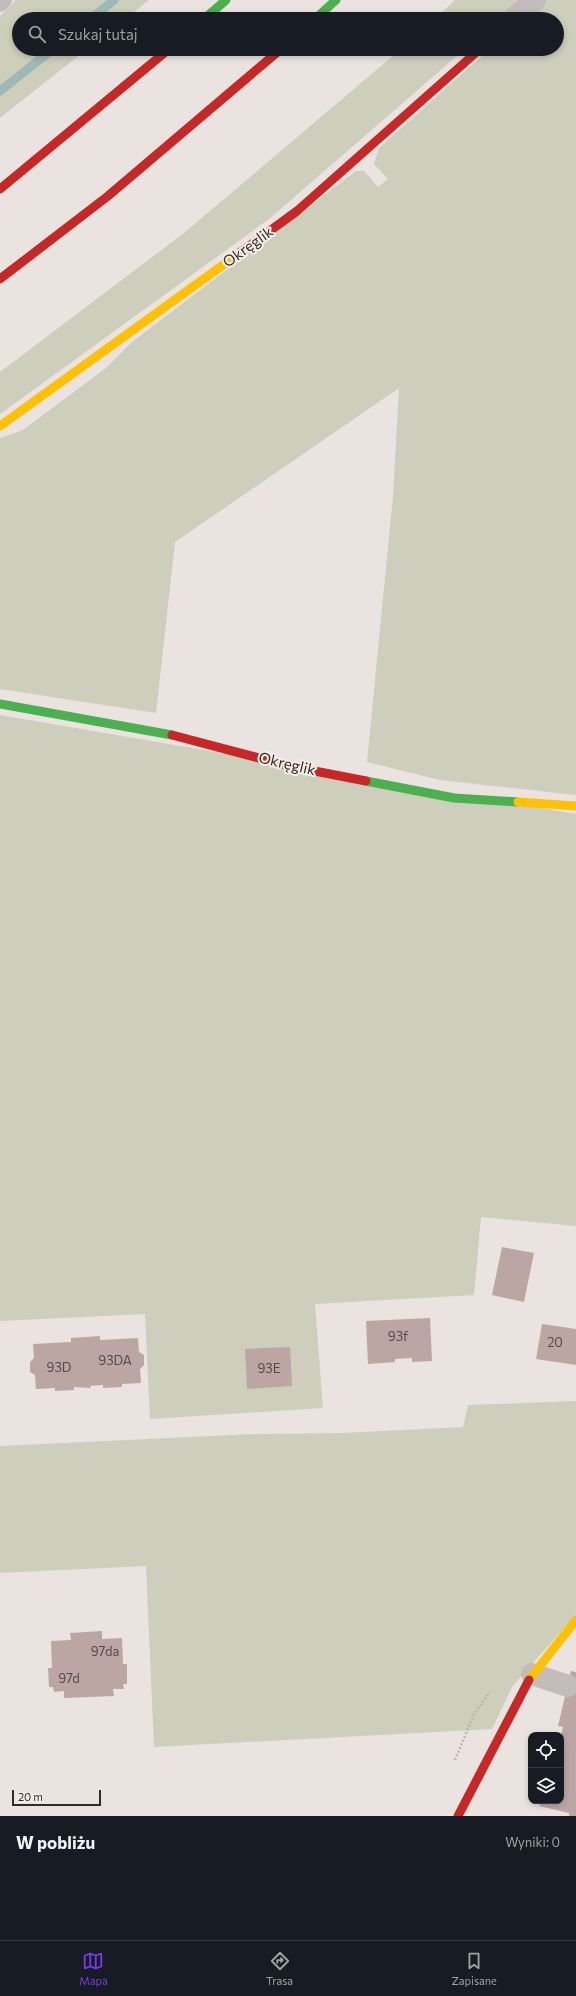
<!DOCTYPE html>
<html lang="pl">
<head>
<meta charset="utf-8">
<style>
  :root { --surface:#171b24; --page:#242831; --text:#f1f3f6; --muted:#9ea1a6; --line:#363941; --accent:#7c3aed }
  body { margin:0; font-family:Commissioner,sans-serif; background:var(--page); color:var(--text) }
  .controls { position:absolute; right:12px; bottom:12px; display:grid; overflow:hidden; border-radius:8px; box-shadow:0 2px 6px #0003 }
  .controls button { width:36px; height:36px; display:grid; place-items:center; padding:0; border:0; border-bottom:1px solid var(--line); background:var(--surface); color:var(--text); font:20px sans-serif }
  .scale { position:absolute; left:12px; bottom:10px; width:89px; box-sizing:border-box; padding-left:4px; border:2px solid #332a28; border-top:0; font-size:11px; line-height:14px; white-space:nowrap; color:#332a28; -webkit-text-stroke:3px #f7ede8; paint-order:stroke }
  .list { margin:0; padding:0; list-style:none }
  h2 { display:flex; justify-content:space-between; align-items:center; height:52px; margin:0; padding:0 16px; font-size:17px }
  h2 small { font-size:13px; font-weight:400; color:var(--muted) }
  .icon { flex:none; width:22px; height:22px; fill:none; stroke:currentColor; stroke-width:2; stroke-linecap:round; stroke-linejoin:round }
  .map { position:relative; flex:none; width:576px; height:1816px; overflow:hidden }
  .search { position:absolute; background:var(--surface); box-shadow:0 2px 6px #0003; left:12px; right:12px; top:12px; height:44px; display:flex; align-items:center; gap:10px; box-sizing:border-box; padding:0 14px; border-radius:22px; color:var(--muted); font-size:15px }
  .sheet { height:124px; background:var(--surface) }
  nav { display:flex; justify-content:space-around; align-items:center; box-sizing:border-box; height:56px; border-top:1px solid var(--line); background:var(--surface); font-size:11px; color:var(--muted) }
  nav a { display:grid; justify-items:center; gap:2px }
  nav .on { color:var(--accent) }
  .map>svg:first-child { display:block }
  .green { fill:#cecebc }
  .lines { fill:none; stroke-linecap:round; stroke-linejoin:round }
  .stream { stroke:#9fbab4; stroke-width:9 }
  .building { fill:#bca6a4 }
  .path { stroke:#bcb5b2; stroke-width:2.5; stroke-dasharray:2 2; stroke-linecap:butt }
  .lane { stroke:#c3bcba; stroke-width:16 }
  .street { stroke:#c3bcba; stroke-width:22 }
  .fast { stroke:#4caf50; stroke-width:9 }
  .slow { stroke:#ffc107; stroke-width:9 }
  .jam { stroke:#c62828; stroke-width:9 }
  .labels { text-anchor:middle; stroke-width:4; stroke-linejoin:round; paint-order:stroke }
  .number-label { font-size:13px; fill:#554947 }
  .street-label { font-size:15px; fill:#332a28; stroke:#f7ede8 }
</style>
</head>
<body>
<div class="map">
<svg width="576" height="1816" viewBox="0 0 576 1816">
  <rect width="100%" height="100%" fill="#eae3e0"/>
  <path class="green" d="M 16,0 L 149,0 L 125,19 L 19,19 L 19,49 L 87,49 L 0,118 L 0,16 Z
    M 455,0 L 522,0 L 500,19 L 435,19 Z
    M 546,0 L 576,0 L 576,795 L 440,780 L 367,762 L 393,496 L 399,388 L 175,542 L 156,713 L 0,689 L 0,438 L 23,430 L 106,368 L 132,342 L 356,171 L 364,171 L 378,187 L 388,179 L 374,164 L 379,148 L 490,49 L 557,49 L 557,19 L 524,19 Z
    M 401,49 L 465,49 L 269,219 L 0,414 L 0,372 L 184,233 Z
    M 0,715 L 576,814 L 576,1226 L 481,1217 L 474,1295 L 315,1304 L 323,1408 L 150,1419 L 145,1314 L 0,1321 Z
    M 576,1401 L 576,1614 L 512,1687 L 492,1729 L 154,1747 L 146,1566 L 0,1573 L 0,1446 L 253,1434 L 342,1433 L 463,1427 L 468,1405 Z"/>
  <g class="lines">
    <path class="stream" d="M 91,19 L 114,0
      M 0,91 L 53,49"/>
  </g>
  <path class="building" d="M 502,1247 L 534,1253 L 524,1302 L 492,1295 Z
    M 430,1318 L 432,1361 L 412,1362 L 412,1358 L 395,1359 L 395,1362 L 368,1364 L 366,1321 Z
    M 542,1324 L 576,1329 L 576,1365 L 536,1359 Z
    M 100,1336 L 100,1340 L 138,1338 L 139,1352 L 144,1355 L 144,1365 L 140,1369 L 141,1383 L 122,1384 L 122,1387 L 103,1388 L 103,1385 L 90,1386 L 91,1388 L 74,1387 L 74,1390 L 55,1391 L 55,1388 L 36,1389 L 35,1375 L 30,1372 L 30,1362 L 34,1358 L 33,1344 L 71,1342 L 71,1338 Z
    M 290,1347 L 292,1386 L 247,1389 L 245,1349 Z
    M 102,1631 L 102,1639 L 122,1638 L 123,1664 L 127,1664 L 127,1684 L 123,1684 L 124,1689 L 113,1689 L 114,1696 L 64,1698 L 64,1691 L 54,1692 L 53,1687 L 49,1687 L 48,1668 L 52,1668 L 51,1641 L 71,1640 L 70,1633 Z
    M 571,1671 L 576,1672 L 576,1816 L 569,1816 L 569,1813 L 539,1806 L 541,1801 L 561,1801 L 561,1736 L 563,1727 L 558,1726 Z"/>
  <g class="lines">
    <path class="path" d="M 455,1760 L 474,1714 L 490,1692"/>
    <path class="lane" d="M 0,4 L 4,0"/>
    <path class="street" d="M 513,19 L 535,0
      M 532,1674 L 568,1686"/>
    <path class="fast" d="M 204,19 L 226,0
      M 315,19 L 336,0
      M 0,704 L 172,735
      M 366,781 L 454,798 L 518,802"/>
    <path class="slow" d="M 0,426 L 241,252
      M 518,802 L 576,806
      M 529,1680 L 576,1620"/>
    <path class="jam" d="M 0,189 L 169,49
      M 241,252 L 297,211 L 480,49
      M 0,279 L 108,196 L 281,49
      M 172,735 L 289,766 L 366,781
      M 458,1816 L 529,1680"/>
  </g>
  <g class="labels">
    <g class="number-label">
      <text x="398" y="1341">93f</text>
      <text x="555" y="1347">20</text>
      <text x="115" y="1365">93DA</text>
      <text x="59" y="1372">93D</text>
      <text x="269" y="1373">93E</text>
      <text x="105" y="1656">97da</text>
      <text x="69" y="1683">97d</text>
    </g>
    <g class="street-label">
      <text transform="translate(248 247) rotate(-36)" y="5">Okręglik</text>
      <text transform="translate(287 764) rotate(13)" y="5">Okręglik</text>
    </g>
  </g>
</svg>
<div class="controls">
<button><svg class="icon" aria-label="locate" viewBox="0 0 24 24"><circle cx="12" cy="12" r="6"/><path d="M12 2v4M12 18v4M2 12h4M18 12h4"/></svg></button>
<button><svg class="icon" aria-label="layers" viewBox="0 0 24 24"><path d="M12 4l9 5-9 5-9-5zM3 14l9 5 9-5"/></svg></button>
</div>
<div class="scale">20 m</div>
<div class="search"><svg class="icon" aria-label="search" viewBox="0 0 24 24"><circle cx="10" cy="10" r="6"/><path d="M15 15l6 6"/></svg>Szukaj tutaj</div>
</div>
<section class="sheet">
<h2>W pobliżu<small>Wyniki: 0</small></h2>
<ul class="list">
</ul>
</section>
<nav>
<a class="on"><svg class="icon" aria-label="map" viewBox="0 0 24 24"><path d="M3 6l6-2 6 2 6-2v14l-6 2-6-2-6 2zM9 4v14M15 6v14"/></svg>Mapa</a>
<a><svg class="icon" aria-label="directions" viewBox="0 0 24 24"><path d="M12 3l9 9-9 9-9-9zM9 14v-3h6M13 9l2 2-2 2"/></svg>Trasa</a>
<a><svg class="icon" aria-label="saved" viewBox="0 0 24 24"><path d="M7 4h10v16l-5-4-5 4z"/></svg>Zapisane</a>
</nav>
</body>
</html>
